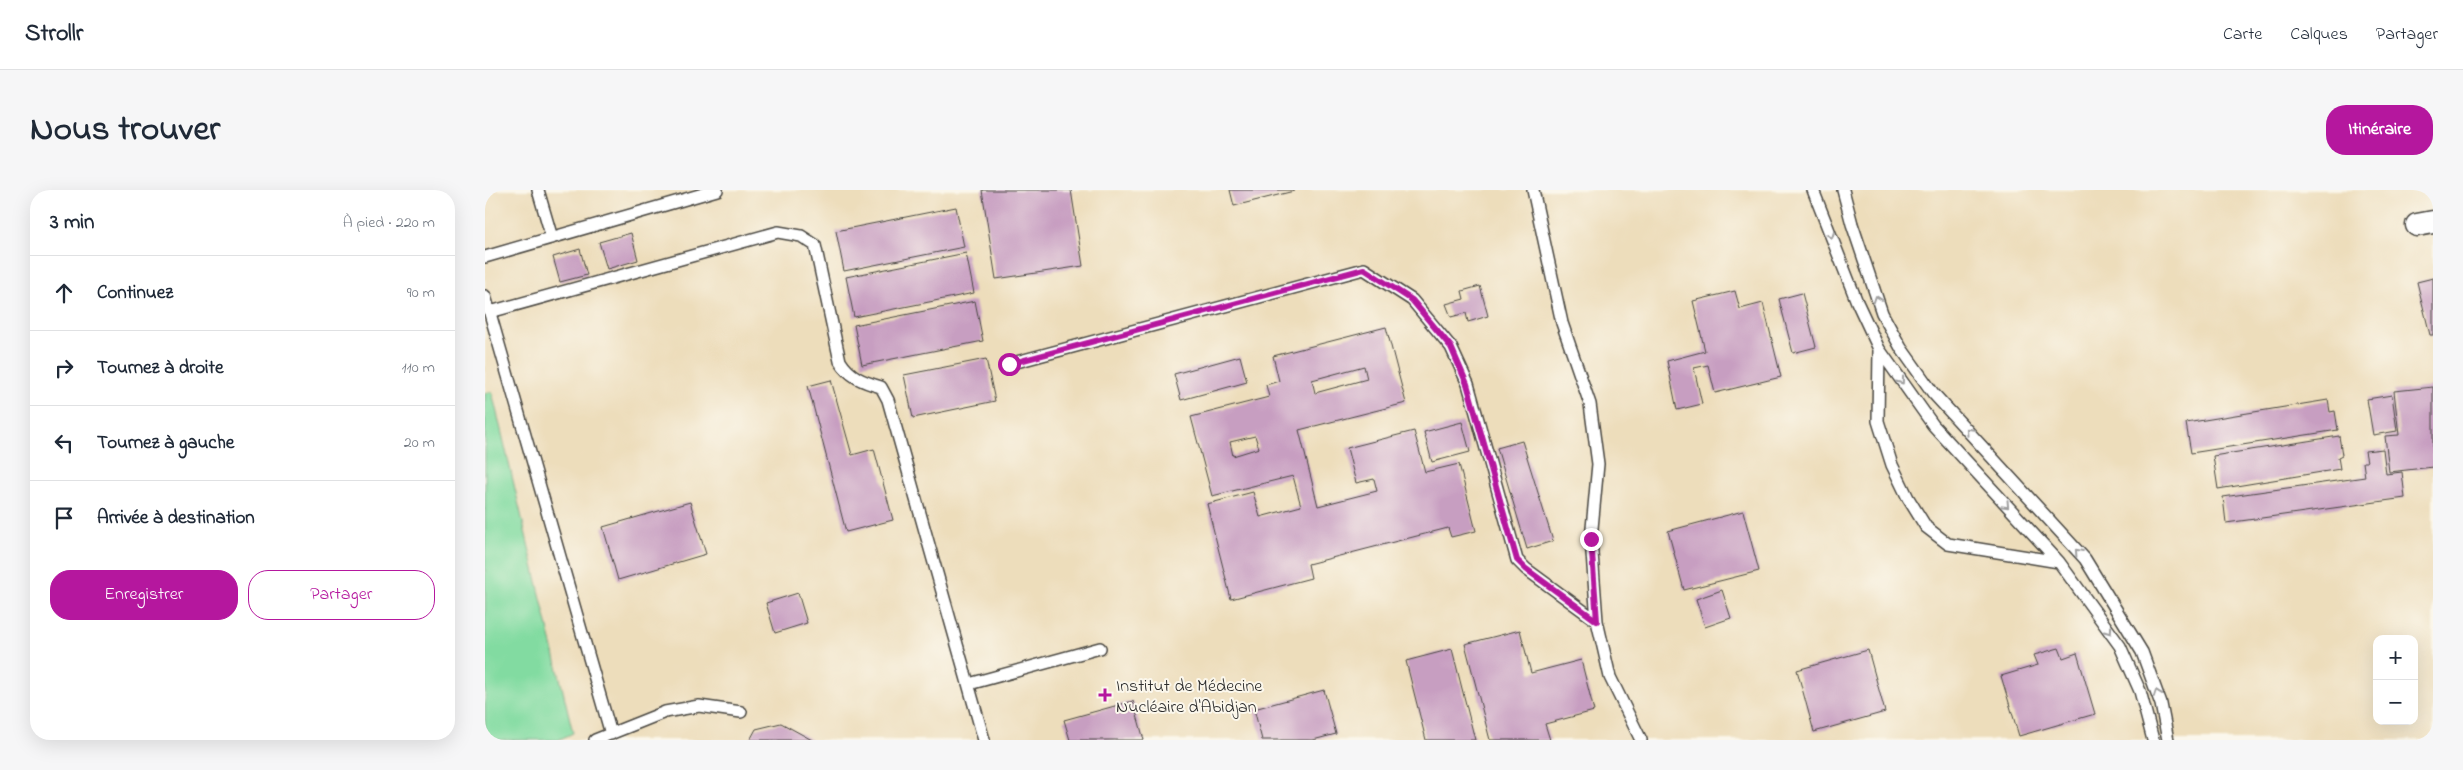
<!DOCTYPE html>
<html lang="fr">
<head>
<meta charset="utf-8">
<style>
  :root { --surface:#fff; --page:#f6f6f7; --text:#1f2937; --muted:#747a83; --line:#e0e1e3; --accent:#b5179e }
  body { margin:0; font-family:"Indie Flower",sans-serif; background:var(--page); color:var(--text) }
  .controls { position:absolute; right:15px; bottom:15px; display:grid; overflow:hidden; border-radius:10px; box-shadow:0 5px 20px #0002 }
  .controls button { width:45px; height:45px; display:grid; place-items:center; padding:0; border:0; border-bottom:1px solid var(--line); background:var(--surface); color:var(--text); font:25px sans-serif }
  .stop { position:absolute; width:15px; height:15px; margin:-11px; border:4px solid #b5179e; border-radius:50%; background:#fff }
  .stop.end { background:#b5179e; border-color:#fff; box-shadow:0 1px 5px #0008 }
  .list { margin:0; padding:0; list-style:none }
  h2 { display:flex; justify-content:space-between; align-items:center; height:65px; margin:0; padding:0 20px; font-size:21px }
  h2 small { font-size:16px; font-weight:400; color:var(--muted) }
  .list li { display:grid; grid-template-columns:32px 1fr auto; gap:15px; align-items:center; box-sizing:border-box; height:75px; padding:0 20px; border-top:1px solid var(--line) }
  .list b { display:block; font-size:19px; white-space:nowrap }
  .list em { font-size:16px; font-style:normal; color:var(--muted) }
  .actions { display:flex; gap:10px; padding:15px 20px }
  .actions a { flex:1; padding:11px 0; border:1px solid var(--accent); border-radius:20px; text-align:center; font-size:18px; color:var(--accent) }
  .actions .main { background:var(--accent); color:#fff }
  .icon { flex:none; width:28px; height:28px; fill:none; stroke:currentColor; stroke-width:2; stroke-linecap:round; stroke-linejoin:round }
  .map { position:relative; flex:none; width:1948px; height:550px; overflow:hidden; border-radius:20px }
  header { display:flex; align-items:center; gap:30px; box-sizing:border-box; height:70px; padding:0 25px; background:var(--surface); border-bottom:1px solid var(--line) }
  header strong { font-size:24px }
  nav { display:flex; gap:28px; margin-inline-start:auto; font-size:18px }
  .intro { display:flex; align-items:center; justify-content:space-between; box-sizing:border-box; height:120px; padding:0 30px }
  h1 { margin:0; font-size:35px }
  .button { padding:12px 22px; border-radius:20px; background:var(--accent); color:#fff; font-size:18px; font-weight:700 }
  main { display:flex; gap:30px; padding:0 30px }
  aside { flex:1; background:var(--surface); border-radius:20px; box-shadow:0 5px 20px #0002 }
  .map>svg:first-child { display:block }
  .green { fill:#82dba1; stroke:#568366 }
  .building { fill:#c79ec1; fill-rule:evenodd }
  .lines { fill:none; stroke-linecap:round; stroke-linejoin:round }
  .lane-casing { stroke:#484641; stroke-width:14 }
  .street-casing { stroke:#484641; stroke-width:25 }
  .lane { stroke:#fff; stroke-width:11 }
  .street { stroke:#fff; stroke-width:22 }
  .oneway { stroke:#a0a0a0 }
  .route { stroke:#b5179e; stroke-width:6 }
  .poi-dot { fill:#b5179e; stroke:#fbf7ec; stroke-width:2 }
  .labels { text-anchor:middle; stroke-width:4; stroke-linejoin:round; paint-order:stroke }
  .poi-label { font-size:18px; fill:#2b2b2b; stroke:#fbf7ec; text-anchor:start }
</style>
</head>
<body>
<header>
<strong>Strollr</strong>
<nav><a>Carte</a><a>Calques</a><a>Partager</a></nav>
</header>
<div class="intro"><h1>Nous trouver</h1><a class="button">Itinéraire</a></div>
<main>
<aside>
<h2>3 min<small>À pied · 220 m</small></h2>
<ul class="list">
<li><svg class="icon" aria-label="ahead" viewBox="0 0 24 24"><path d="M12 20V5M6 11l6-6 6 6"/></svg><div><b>Continuez</b></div><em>90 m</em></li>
<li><svg class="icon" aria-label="right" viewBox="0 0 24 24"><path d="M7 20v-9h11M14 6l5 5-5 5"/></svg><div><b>Tournez à droite</b></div><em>110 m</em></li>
<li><svg class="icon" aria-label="left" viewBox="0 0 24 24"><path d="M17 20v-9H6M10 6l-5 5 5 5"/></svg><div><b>Tournez à gauche</b></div><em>20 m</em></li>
<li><svg class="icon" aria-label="arrive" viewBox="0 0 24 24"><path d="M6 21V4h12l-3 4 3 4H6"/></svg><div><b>Arrivée à destination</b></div></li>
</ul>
<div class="actions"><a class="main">Enregistrer</a><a>Partager</a></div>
</aside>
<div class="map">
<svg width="1948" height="550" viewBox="0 0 1948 550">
  <rect width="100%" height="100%" fill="#fbf7ec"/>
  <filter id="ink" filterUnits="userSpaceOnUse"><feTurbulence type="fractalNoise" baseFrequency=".02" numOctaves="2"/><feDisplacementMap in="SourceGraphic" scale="10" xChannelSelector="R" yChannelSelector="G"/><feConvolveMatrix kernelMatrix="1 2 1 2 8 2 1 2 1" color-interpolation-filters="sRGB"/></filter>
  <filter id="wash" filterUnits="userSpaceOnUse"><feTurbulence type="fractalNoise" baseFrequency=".0096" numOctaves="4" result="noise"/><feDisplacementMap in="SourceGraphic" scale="20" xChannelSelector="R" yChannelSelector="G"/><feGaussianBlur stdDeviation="1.12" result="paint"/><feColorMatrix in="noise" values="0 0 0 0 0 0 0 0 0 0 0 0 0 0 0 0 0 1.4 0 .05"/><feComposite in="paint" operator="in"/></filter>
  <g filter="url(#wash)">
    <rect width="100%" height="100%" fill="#edddbb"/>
    <path class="green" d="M 7,202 L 88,543 L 73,550 L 0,550 L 0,203 Z"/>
    <g id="blocks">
      <path class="building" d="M 497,0 L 586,0 L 598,76 L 511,89 Z
        M 745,0 L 809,0 L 809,1 L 749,16 Z
        M 471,17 L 479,57 L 359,81 L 351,41 Z
        M 146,43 L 153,70 L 122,79 L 114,52 Z
        M 95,59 L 102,85 L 75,92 L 68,67 Z
        M 481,63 L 489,103 L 369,127 L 361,87 Z
        M 1948,88 L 1948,145 L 1945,145 L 1932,92 Z
        M 995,96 L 1003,126 L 983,132 L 981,123 L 966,127 L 961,114 L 979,109 L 977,101 Z
        M 1250,101 L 1255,119 L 1278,113 L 1296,187 L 1230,203 L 1223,175 L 1209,178 L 1217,214 L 1192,220 L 1182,171 L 1220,161 L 1208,111 Z
        M 1317,103 L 1331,157 L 1308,163 L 1294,109 Z
        M 490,111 L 498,151 L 377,175 L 369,135 Z
        M 901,137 L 921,213 L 814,240 L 833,316 L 892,301 L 889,289 L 871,293 L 862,258 L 929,241 L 940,282 L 974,274 L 991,341 L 966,347 L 963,338 L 823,374 L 826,388 L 746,409 L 722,314 L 768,302 L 775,327 L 816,316 L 808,286 L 727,306 L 706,227 L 784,207 L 781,195 L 794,191 L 788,166 ZM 879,176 L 882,189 L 830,203 L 827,190 ZM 770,246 L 774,258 L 748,266 L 745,252 Z
        M 755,166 L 762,192 L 696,210 L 689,184 Z
        M 501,169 L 510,211 L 428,228 L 419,185 Z
        M 346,190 L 367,265 L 389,259 L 408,330 L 361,342 L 323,196 Z
        M 1948,197 L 1948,277 L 1904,282 L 1900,246 L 1914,245 L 1909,201 Z
        M 1907,205 L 1912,241 L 1888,245 L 1882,209 Z
        M 1843,210 L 1845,222 L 1850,221 L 1853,240 L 1706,263 L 1701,233 Z
        M 977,232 L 985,262 L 947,272 L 939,242 Z
        M 1854,246 L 1857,265 L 1853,267 L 1855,279 L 1733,299 L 1728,266 Z
        M 1037,251 L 1068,351 L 1042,359 L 1012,258 Z
        M 1898,259 L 1901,284 L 1917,282 L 1920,308 L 1741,333 L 1738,307 L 1880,287 L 1878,272 L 1882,272 L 1880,261 Z
        M 205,312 L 221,364 L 133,390 L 118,337 Z
        M 1258,321 L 1274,381 L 1199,400 L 1183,341 Z
        M 1237,400 L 1246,428 L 1220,437 L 1211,409 Z
        M 313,403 L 322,433 L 290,443 L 281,413 Z
        M 1035,440 L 1046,483 L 1096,470 L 1109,521 L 1060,534 L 1065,550 L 1005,550 L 980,454 Z
        M 1574,458 L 1578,468 L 1592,463 L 1610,524 L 1534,546 L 1516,486 L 1553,475 L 1549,465 Z
        M 967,459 L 990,550 L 941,550 L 921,471 Z
        M 1383,460 L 1400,522 L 1329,542 L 1312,480 Z
        M 839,500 L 851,544 L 828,550 L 777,550 L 769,519 Z
        M 648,511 L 659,550 L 585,550 L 579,530 Z
        M 296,533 L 327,550 L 265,550 L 271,539 Z"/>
    </g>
  </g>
  <g filter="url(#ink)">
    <use href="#blocks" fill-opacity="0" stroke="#484641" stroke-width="1"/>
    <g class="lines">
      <g class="lane-casing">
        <path id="lane" d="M 53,0 L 67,48
          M 1048,0 L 1077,133 L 1105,214 L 1113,274 L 1106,349 L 1112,431 L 1125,487 L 1156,550
          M 1328,0 L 1372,112 L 1394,159 L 1448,235 L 1574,372 L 1635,456 L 1655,501 L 1668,550
          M 1358,0 L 1367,34 L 1397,123 L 1416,158 L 1448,203 L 1600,369 L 1657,462 L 1676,514 L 1683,550
          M 0,67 L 232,0
          M 0,106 L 126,544
          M 5,122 L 293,42 L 316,46 L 330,55 L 355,171 C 365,187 378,192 396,197 L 403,210 L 499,550
          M 1394,159 L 1393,231 L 1407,275 L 1423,308 L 1441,337 L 1463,354 L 1574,372
          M 524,174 L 879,79 L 927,110 L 966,157 L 983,194 L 1032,370 L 1041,379 L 1112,431
          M 484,494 L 615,458
          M 110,550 L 180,522 L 214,516 L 256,522"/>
      </g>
      <g class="street-casing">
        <path id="street" d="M 1932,35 L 1948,32"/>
      </g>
      <use href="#lane" class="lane"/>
      <use href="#street" class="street"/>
    </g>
    <defs><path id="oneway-chevron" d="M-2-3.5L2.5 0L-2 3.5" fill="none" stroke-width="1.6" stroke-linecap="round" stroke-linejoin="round" transform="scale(1.25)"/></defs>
    <g class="oneway">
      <use href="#oneway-chevron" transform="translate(1346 45) rotate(69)"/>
      <use href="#oneway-chevron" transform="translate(1392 109) rotate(-109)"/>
      <use href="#oneway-chevron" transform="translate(1416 191) rotate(54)"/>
      <use href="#oneway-chevron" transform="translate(1484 241) rotate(-133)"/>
      <use href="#oneway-chevron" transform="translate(1521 315) rotate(47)"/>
      <use href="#oneway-chevron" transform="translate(1593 362) rotate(-132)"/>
      <use href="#oneway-chevron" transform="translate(1624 441) rotate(54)"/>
      <use href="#oneway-chevron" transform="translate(1672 503) rotate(-110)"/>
    </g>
  </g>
  <g class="lines" filter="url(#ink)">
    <path class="route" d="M 524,174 L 879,79 L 927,110 L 966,157 L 982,194 L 1032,370 L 1041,379 L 1112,431 L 1106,349"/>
  </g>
  <path class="poi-dot" d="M617.5 497.5h5v5h5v5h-5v5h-5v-5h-5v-5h5z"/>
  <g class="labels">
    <g class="poi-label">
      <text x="631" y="501">Institut de Médecine<tspan x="631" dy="21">Nucléaire d'Abidjan</tspan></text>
    </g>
  </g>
</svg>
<div class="controls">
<button>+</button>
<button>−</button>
</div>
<div class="stop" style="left:524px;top:174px"></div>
<div class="stop end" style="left:1106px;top:349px"></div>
</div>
</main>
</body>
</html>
